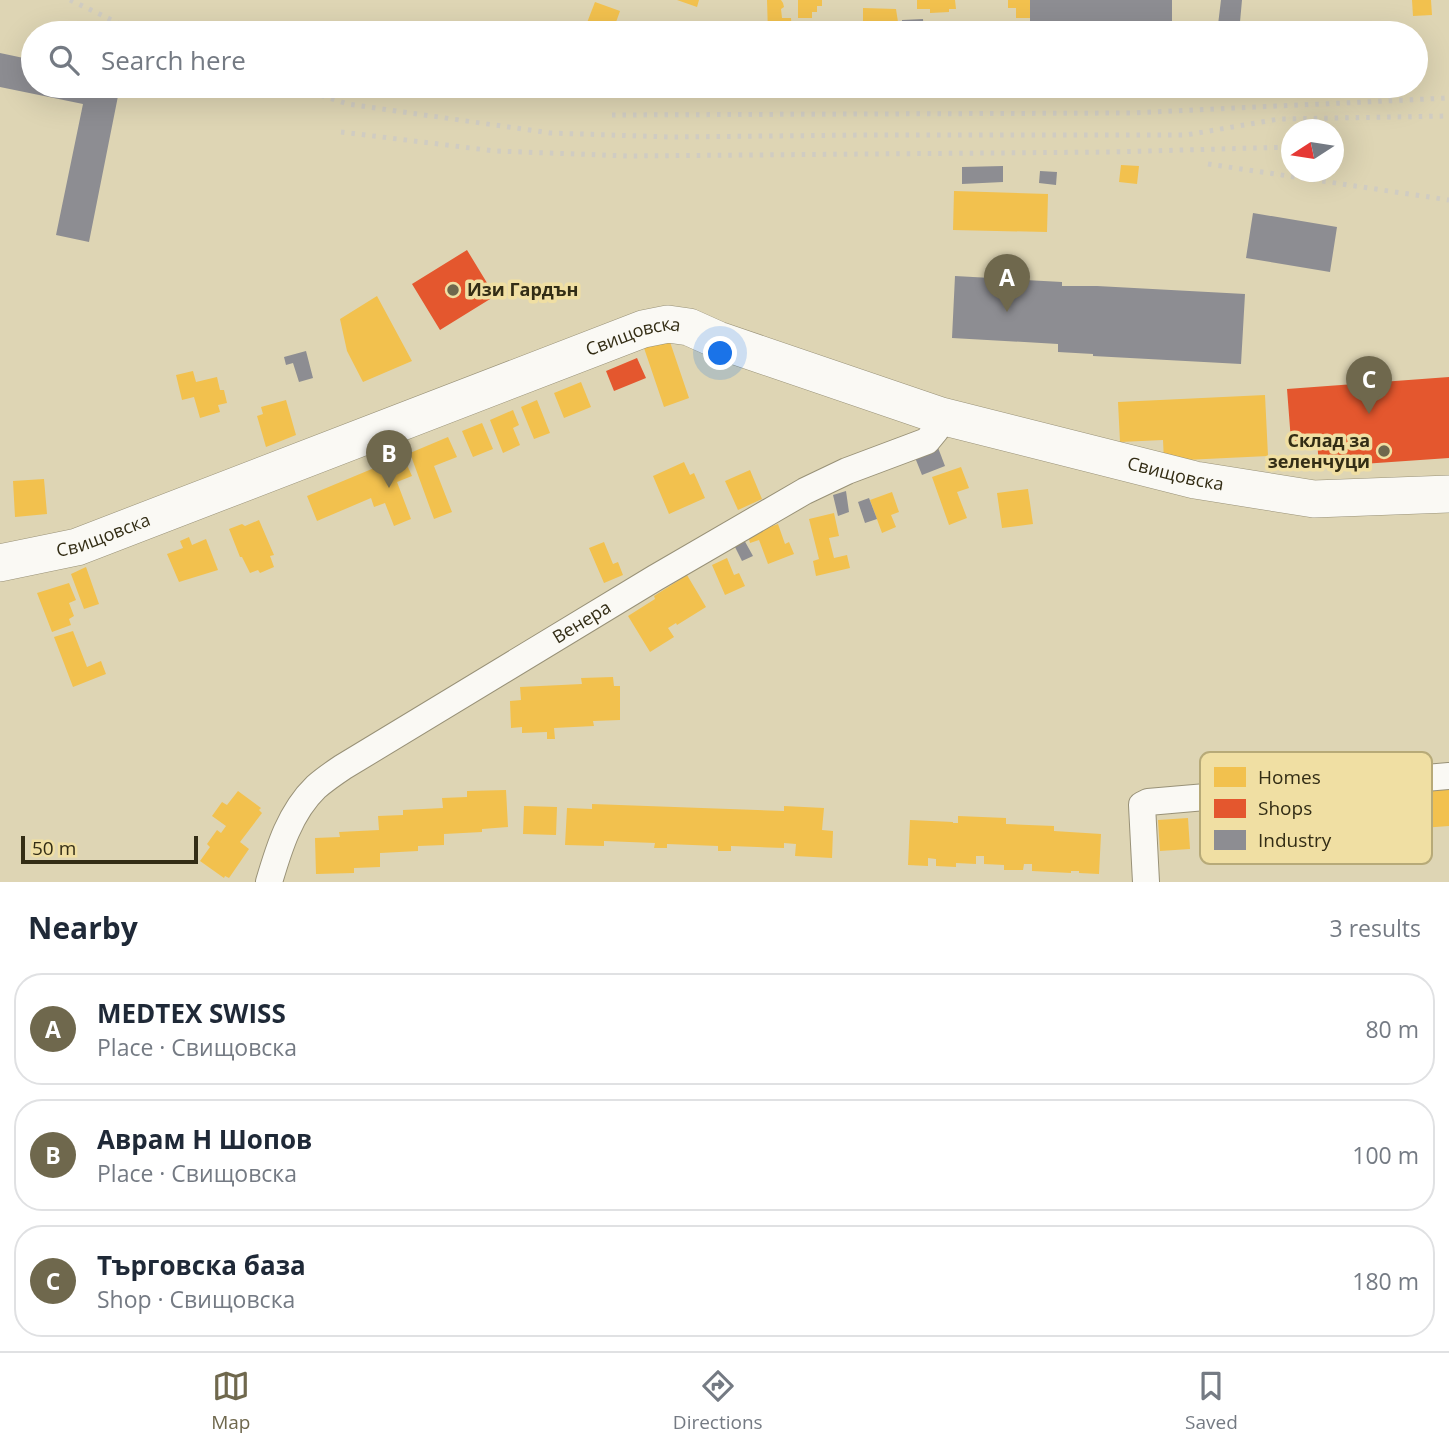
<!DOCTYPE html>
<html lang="en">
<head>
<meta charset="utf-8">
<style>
  :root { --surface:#fff; --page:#f2f2f3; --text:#1f2937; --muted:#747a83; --line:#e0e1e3; --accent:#6f684d }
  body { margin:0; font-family:"Open Sans",sans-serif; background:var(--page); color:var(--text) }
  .compass { position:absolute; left:1281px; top:119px; width:63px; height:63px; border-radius:50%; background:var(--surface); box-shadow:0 7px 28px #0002; rotate:258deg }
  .scale { position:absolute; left:21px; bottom:18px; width:177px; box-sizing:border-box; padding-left:7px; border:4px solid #332d15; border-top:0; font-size:19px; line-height:24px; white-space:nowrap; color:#332d15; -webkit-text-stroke:5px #f0dfa3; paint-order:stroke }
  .you { position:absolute; left:721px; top:354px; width:24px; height:24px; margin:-18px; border:5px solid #fff; border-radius:50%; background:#1a73e8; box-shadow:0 0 0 10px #1a73e833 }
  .badge { display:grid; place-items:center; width:46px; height:46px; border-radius:50%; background:var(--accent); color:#fff; font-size:23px; font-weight:700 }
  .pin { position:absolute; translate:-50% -58px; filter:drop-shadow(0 2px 4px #0008) }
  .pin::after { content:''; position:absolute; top:37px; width:24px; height:21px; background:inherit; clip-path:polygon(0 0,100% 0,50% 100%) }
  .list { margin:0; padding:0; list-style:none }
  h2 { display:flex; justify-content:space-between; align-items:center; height:91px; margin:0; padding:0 28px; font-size:30px }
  h2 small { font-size:23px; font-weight:400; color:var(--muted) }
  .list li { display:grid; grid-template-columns:46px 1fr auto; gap:21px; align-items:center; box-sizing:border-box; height:112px; margin:0 14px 14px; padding:0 14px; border:2px solid var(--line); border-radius:28px }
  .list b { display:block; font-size:26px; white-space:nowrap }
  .list p { margin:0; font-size:23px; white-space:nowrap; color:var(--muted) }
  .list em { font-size:23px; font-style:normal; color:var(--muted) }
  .icon { flex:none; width:38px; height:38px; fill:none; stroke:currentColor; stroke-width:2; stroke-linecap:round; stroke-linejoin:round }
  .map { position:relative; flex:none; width:1449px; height:882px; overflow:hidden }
  .search { position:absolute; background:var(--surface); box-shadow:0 7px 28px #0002; left:21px; right:21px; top:21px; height:77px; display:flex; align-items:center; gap:18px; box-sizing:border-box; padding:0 24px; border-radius:38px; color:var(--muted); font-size:26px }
  .sheet { height:469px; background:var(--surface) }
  nav { display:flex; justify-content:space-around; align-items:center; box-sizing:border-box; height:98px; border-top:2px solid var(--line); background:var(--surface); font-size:19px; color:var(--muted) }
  nav a { display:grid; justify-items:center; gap:4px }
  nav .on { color:var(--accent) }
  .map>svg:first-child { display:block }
  .homes { fill:#f2c14e }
  .shops { fill:#e4572e }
  .industry { fill:#8d8d92 }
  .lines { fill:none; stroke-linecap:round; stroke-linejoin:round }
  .street-casing { stroke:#989177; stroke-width:28 }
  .secondary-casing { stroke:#989177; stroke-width:38 }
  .street { stroke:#faf9f4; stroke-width:26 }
  .secondary { stroke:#faf9f4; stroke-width:37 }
  .rail { stroke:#d0ccc2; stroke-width:5; stroke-dasharray:3.5 7; stroke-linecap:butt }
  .poi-dot { fill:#6f684d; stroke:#f0dfa3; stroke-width:2.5 }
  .labels { text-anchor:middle; stroke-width:7; stroke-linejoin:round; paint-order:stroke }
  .poi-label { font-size:18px; font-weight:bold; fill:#332d15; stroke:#f0dfa3; text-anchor:start }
  .street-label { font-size:18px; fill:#332d15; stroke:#f0dfa3 }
  .key { fill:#f0dfa3; stroke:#b7aa78; stroke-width:2 }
  .key-label { font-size:19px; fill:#332d15 }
</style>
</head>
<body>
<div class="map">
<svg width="1449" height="882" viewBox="0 0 1449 882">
  <rect width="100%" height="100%" fill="#ded5b4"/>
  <path class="homes" d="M 677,0 L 699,0 L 697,7 Z
    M 767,0 L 781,0 L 783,3 L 784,7 L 781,9 L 782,18 L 791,18 L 792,33 L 768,33 Z
    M 798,0 L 822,0 L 822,6 L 817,6 L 817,12 L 812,12 L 812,18 L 798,18 Z
    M 917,0 L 955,0 L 956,9 L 949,9 L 949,12 L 930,13 L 930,9 L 917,9 Z
    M 1008,0 L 1030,0 L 1030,18 L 1016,18 L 1016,8 L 1008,8 Z
    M 1412,0 L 1431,0 L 1432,15 L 1413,16 Z
    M 595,2 L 620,11 L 615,25 L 617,25 L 614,33 L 583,33 Z
    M 863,8 L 896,9 L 898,22 L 895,25 L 890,26 L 890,33 L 870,33 L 870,26 L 863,26 Z
    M 924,21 L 941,21 L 942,33 L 924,33 Z
    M 1121,165 L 1139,166 L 1137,184 L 1119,182 Z
    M 954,191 L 1048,194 L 1047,232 L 953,230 Z
    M 377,296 L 412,361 L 363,382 L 347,351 L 340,319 Z
    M 669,339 L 689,398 L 664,407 L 644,348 Z
    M 193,371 L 196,382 L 217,377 L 220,390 L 224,390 L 227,403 L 218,405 L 220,412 L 200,418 L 194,397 L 182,400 L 176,375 Z
    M 581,382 L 591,407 L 564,418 L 554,393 Z
    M 1265,395 L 1268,456 L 1164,461 L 1163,440 L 1120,442 L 1118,402 Z
    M 286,400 L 296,435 L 266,447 L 257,416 L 263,414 L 261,407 Z
    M 537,400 L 550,433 L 534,439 L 521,407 Z
    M 513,410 L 519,425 L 513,428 L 520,445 L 503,453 L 490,420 Z
    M 482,423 L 493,449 L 473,457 L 462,431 Z
    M 448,437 L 457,457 L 434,466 L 452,512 L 434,519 L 410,453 Z
    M 403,456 L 412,476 L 397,482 L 411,519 L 394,526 L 385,503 L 374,507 L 371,498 L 317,521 L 307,496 Z
    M 684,462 L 690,475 L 694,473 L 705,498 L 669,514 L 653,476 Z
    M 961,467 L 969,488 L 957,492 L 967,518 L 949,525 L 932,477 Z
    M 750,470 L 762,499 L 738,510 L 725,481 Z
    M 44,479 L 47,514 L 15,517 L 13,481 Z
    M 1028,489 L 1033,524 L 1002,528 L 997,493 Z
    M 892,492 L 899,512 L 891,515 L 896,527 L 882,533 L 870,500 Z
    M 834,513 L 839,536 L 829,538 L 834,558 L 847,555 L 850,568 L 816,576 L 813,561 L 819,559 L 809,519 Z
    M 259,520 L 274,555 L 270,556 L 274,567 L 260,573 L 258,570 L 250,573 L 242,557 L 240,557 L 229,529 L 242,524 L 245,526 Z
    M 778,524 L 785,544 L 789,542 L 794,554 L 768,564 L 759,540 L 750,543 L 748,535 Z
    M 189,537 L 192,545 L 206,539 L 218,570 L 179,582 L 167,554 L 183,548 L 180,541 Z
    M 604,542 L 613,564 L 618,562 L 623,575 L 604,583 L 589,548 Z
    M 727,558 L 734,575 L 739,573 L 745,586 L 725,595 L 712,565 Z
    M 86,567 L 99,604 L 84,609 L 71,574 Z
    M 687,575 L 706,607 L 677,625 L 676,623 L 668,628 L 674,637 L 650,652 L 628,616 L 655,599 L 654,596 Z
    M 69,583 L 76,600 L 69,603 L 74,616 L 69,619 L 71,625 L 52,632 L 37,593 Z
    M 73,631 L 87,667 L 101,661 L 106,674 L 73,687 L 54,637 Z
    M 613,677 L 614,686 L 620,686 L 620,720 L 593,721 L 594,726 L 554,728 L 555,739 L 547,739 L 547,732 L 522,733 L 522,727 L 511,728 L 510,701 L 521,700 L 520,687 L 582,684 L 581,678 Z
    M 1449,787 L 1449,826 L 1367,832 L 1368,834 L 1349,835 L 1346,796 Z
    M 506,790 L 508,827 L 482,829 L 482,832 L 444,834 L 444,845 L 418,846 L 418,851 L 380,853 L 380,867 L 354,868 L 354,873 L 316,874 L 315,838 L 340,837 L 339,832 L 379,830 L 378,816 L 403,815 L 403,810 L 443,808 L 442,798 L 467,797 L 467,791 Z
    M 238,791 L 261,808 L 259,810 L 262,813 L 240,842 L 249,849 L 229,878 L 225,876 L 224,878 L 200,861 L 210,847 L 207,844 L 217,830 L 221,833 L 226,826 L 212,816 L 222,802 L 227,805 Z
    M 592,804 L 784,811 L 784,806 L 824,808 L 822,830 L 833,831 L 832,858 L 795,856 L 796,844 L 784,843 L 784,848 L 731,846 L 731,851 L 718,851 L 718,846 L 667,844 L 667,848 L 654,848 L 655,843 L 604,841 L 604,846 L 565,845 L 567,808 L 592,809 Z
    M 524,806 L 557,807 L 556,835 L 523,834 Z
    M 958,816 L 1006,818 L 1006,824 L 1054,826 L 1054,831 L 1101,834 L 1099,874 L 1079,873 L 1079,871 L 1071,871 L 1071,873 L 1032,871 L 1032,864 L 1024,864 L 1023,870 L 1004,870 L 1004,865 L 984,864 L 984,856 L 976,856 L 976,864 L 956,863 L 956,867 L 936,866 L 936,859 L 928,858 L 928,866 L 908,865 L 910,820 L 953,822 L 953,823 L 958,823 Z
    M 1188,818 L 1190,849 L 1160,851 L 1158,820 Z"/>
  <path class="shops" d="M 467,250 L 495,296 L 440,330 L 412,284 Z
    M 637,358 L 646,378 L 614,391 L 606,371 Z
    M 1449,377 L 1449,458 L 1319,467 L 1317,439 L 1291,441 L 1287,389 Z"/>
  <path class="industry" d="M 1030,0 L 1172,0 L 1172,33 L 1030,33 Z
    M 1221,0 L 1242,0 L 1239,33 L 1217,33 Z
    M 923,19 L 924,33 L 898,33 L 898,30 L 902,25 L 902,20 Z
    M 669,22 L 669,31 L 674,31 L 674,33 L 651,33 L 652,23 Z
    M 859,24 L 870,26 L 870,33 L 859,33 Z
    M 0,53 L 33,60 L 33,86 L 120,86 L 89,242 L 56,235 L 83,104 L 0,87 Z
    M 1003,166 L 1003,182 L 962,184 L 962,167 Z
    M 1040,171 L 1057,172 L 1056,185 L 1039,183 Z
    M 1253,213 L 1337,227 L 1330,272 L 1246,258 Z
    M 955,276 L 1062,282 L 1062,286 L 1097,286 L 1245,294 L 1241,364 L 1093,356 L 1093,354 L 1058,352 L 1058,344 L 952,338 Z
    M 306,351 L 313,378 L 299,382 L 293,363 L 286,365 L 284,357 Z
    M 937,445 L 945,466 L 922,475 L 914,455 Z
    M 846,491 L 849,512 L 838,516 L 833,495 Z
    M 869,498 L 877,519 L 865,523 L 858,502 Z
    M 743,538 L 753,556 L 742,561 L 733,543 Z"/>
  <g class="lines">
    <g class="street-casing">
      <g id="street">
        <path id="s1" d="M 269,882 C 279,848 290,812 316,787 C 324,780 334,773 343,767 L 655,578 L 805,491 L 847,471 L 927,441 L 936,430 L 941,416"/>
        <path d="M 1146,882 L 1142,805 L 1148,802 L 1449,776"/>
      </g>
    </g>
    <g class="secondary-casing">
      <g id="secondary">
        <path id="s2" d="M 0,563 L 77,547 L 643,329 L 668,324 L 689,327 L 718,340 L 941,416 L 1195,480 L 1314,499 L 1449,494"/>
      </g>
    </g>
    <use href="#street" class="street"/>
    <use href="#secondary" class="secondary"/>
    <path class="rail" d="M 70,0 L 139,33
      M 291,86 L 348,104 L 550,133 L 670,137 L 867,135 L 1186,135 L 1279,119 L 1449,116
      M 612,115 L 1130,113 L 1449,98
      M 341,132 L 495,151 L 629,156 L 1111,152 L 1292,147
      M 1208,164 L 1449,200"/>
  </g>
  <g class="poi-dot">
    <circle cx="453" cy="290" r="7"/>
    <circle cx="1384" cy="451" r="7"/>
  </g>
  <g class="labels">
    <g class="poi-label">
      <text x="467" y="296">Изи Гардън</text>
      <text x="1370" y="447" text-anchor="end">Склад за<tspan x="1370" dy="21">зеленчуци</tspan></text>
    </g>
    <g class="street-label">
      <text dy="6" stroke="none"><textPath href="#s2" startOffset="674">Свищовска</textPath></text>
      <text dy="6" stroke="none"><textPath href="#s2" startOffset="1241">Свищовска</textPath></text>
      <text dy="6" stroke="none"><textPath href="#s2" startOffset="107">Свищовска</textPath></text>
      <text dy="6" stroke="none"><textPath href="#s1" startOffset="420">Венера</textPath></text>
    </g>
  </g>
  <rect x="1200" y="752" width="232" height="112" rx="10" class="key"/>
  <rect x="1214" y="767" width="32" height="20" fill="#f2c14e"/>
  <rect x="1214" y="799" width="32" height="19" fill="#e4572e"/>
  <rect x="1214" y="830" width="32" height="20" fill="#8d8d92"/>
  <g class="key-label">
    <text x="1258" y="784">Homes</text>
    <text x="1258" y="815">Shops</text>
    <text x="1258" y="847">Industry</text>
  </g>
</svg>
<svg class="compass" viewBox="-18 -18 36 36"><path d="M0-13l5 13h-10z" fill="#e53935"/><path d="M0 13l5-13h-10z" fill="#747a83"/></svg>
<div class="scale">50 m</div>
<div class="you"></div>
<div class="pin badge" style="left:1007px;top:312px">A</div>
<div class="pin badge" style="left:389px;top:488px">B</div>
<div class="pin badge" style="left:1369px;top:414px">C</div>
<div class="search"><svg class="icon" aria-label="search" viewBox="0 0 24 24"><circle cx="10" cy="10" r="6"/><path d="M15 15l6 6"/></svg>Search here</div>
</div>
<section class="sheet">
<h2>Nearby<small>3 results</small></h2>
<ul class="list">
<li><span class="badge">A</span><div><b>MEDTEX SWISS</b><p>Place · Свищовска</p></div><em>80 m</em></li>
<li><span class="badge">B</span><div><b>Аврам Н Шопов</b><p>Place · Свищовска</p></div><em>100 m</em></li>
<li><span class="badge">C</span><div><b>Търговска база</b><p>Shop · Свищовска</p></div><em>180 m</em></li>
</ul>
</section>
<nav>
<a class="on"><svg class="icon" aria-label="map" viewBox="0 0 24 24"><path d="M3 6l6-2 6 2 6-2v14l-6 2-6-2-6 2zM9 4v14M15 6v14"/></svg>Map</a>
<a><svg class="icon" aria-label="directions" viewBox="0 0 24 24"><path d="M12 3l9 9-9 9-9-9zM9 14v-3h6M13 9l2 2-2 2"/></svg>Directions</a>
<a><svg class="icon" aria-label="saved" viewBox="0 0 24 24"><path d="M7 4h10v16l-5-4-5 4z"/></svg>Saved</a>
</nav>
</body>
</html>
